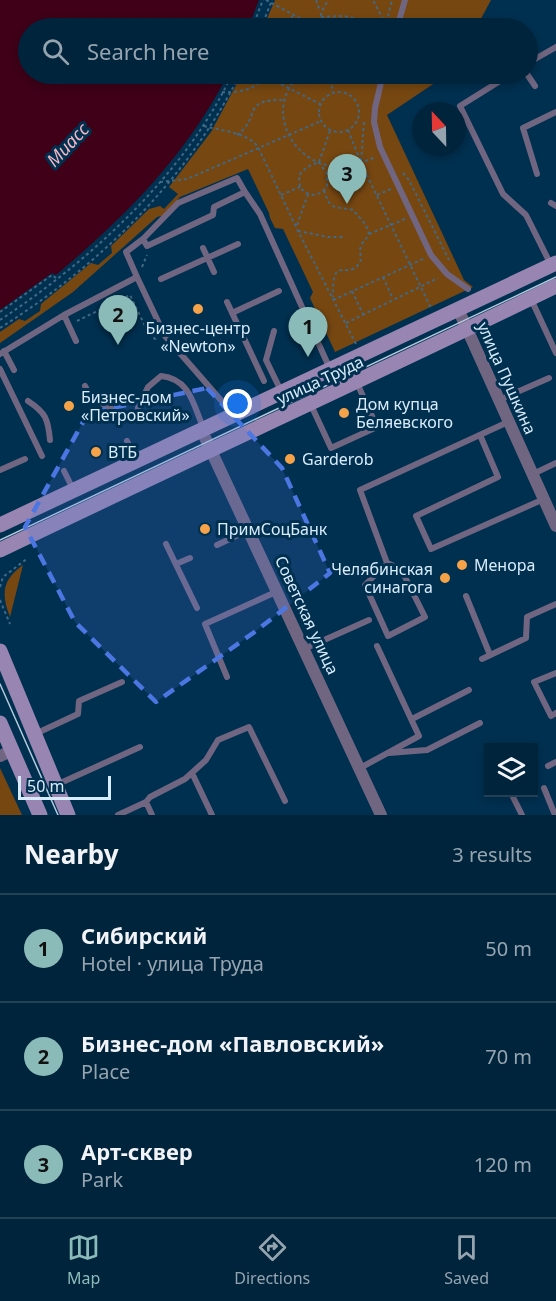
<!DOCTYPE html>
<html lang="en">
<head>
<meta charset="utf-8">
<style>
  :root { --surface:#00243c; --page:#0e3047; --text:#f1f3f6; --muted:#95a4af; --line:#224156; --accent:#8bbbb9 }
  body { margin:0; font-family:"Noto Sans",sans-serif; background:var(--page); color:var(--text) }
  .controls { position:absolute; right:18px; bottom:18px; display:grid; overflow:hidden; border-radius:0px; box-shadow:0 3px 9px #0003 }
  .controls button { width:54px; height:54px; display:grid; place-items:center; padding:0; border:0; border-bottom:2px solid var(--line); background:var(--surface); color:var(--text); font:30px sans-serif }
  .compass { position:absolute; left:412px; top:102px; width:54px; height:54px; border-radius:50%; background:var(--surface); box-shadow:0 3px 9px #0003; rotate:338deg }
  .scale { position:absolute; left:18px; bottom:15px; width:93px; box-sizing:border-box; padding-left:6px; border:3px solid #d9ecfc; border-top:0; font-size:16px; line-height:21px; white-space:nowrap; color:#d9ecfc; -webkit-text-stroke:4px #003050; paint-order:stroke }
  .you { position:absolute; left:238px; top:404px; width:21px; height:21px; margin:-15px; border:4px solid #fff; border-radius:50%; background:#1a73e8; box-shadow:0 0 0 9px #1a73e833 }
  .badge { display:grid; place-items:center; width:39px; height:39px; border-radius:50%; background:var(--accent); color:#111; font-size:20px; font-weight:700 }
  .pin { position:absolute; translate:-50% -50px; filter:drop-shadow(0 2px 3px #0008) }
  .pin::after { content:''; position:absolute; top:32px; width:21px; height:18px; background:inherit; clip-path:polygon(0 0,100% 0,50% 100%) }
  .list { margin:0; padding:0; list-style:none }
  h2 { display:flex; justify-content:space-between; align-items:center; height:78px; margin:0; padding:0 24px; font-size:26px }
  h2 small { font-size:20px; font-weight:400; color:var(--muted) }
  .list li { display:grid; grid-template-columns:39px 1fr auto; gap:18px; align-items:center; box-sizing:border-box; height:108px; padding:0 24px; border-top:2px solid var(--line) }
  .list b { display:block; font-size:22px; white-space:nowrap }
  .list p { margin:0; font-size:20px; white-space:nowrap; color:var(--muted) }
  .list em { font-size:20px; font-style:normal; color:var(--muted) }
  .icon { flex:none; width:33px; height:33px; fill:none; stroke:currentColor; stroke-width:2; stroke-linecap:round; stroke-linejoin:round }
  .map { position:relative; flex:none; width:556px; height:815px; overflow:hidden }
  .search { position:absolute; background:var(--surface); box-shadow:0 3px 9px #0003; left:18px; right:18px; top:18px; height:66px; display:flex; align-items:center; gap:15px; box-sizing:border-box; padding:0 21px; border-radius:33px; color:var(--muted); font-size:22px }
  .sheet { height:402px; background:var(--surface) }
  nav { display:flex; justify-content:space-around; align-items:center; box-sizing:border-box; height:84px; border-top:2px solid var(--line); background:var(--surface); font-size:16px; color:var(--muted) }
  nav a { display:grid; justify-items:center; gap:3px }
  nav .on { color:var(--accent) }
  .map>svg:first-child { display:block }
  .green { fill:#774711 }
  .water { fill:#3f0018 }
  .lines { fill:none; stroke-linecap:round; stroke-linejoin:round }
  .path { stroke:#416884; stroke-width:2; stroke-dasharray:3 3; stroke-linecap:butt }
  .service { stroke:#716681; stroke-width:6 }
  .minor { stroke:#716681; stroke-width:12 }
  .secondary { stroke:#9885b1; stroke-width:15 }
  .tram { stroke:#b3cbde; stroke-width:1.5 }
  .marked { fill:#4c76e1; fill-opacity:0.2; stroke:#4c76e1; stroke-width:4.5; stroke-dasharray:12 8; stroke-linejoin:round }
  .poi-dot { fill:#f6a248; stroke:#003050; stroke-width:2 }
  .labels { text-anchor:middle; stroke-width:6; stroke-linejoin:round; paint-order:stroke }
  .poi-label { font-size:16px; fill:#d9ecfc; stroke:#003050; text-anchor:start }
  .street-label { font-size:16px; fill:#d9ecfc; stroke:#003050 }
  .water-label { font-size:18px; font-style:italic; fill:#f5b5c3; stroke:#003050 }
</style>
</head>
<body>
<div class="map">
<svg width="556" height="815" viewBox="0 0 556 815">
  <rect width="100%" height="100%" fill="#003050"/>
  <path class="green" d="M 275,0 L 491,0 L 476,28 L 263,28 Z
    M 242,74 L 448,74 L 387,115 L 464,280 L 473,287 L 335,352 L 310,298 L 313,292 L 283,229 L 275,228 L 270,218 L 269,213 L 248,169 L 180,197 L 165,215 L 157,217 L 73,292 L 0,343 L 0,332 L 19,319 L 25,321 L 40,311 L 41,304 L 91,263 L 98,265 L 112,253 L 111,246 L 149,209 L 160,206 L 164,209 L 178,194 L 169,187 L 211,132 Z
    M 23,565 L 10,617 C 1,594 2,580 23,565 Z
    M 0,768 L 22,815 L 0,815 Z"/>
  <path class="water" d="M 0,0 L 259,0 L 248,28 L 28,28 L 28,74 L 228,74 C 187,155 125,217 56,275 L 52,273 L 0,310 Z"/>
  <g class="lines">
    <path class="path" d="M 266,0 L 318,28
      M 316,0 L 320,11
      M 292,16 L 294,28
      M 321,17 L 344,16 L 386,25 L 373,0
      M 252,28 L 263,0
      M 261,28 L 272,0
      M 322,28 L 321,13 L 328,0
      M 385,28 L 392,0
      M 301,74 C 267,103 285,154 326,165 C 342,169 361,163 376,157
      M 329,74 L 333,92
      M 265,76 L 320,104
      M319 112a20 20 0 1 1 40 0a20 20 0 1 1-40 0Z
      M 222,92 C 239,93 257,90 266,74
      M 364,122 L 361,163 L 431,308
      M 204,126 C 221,131 247,132 258,147 L 298,231 L 356,344
      M 348,130 L 360,160
      M 237,135 C 262,117 240,99 284,100
      M 319,162 L 327,174 L 327,186 C 320,197 308,198 300,187 L 299,175 L 307,167 Z
      M 319,162 L 330,131
      M 403,173 L 409,180 L 449,260
      M 160,182 L 187,179 L 321,121
      M 324,190 C 330,211 335,206 353,210 L 366,225 L 369,234 C 367,239 363,241 361,246 C 358,252 364,259 358,265 C 346,279 332,254 333,297
      M 281,195 L 300,187
      M 377,195 L 391,189
      M 297,225 L 308,194
      M 298,231 L 328,237 L 345,237
      M 369,234 L 405,219
      M 142,267 L 147,255
      M 383,277 L 393,299
      M 352,291 L 363,314
      M 333,300 L 423,259
      M 0,312 L 52,275 L 56,278
      M 0,320 C 90,261 187,172 232,74
      M 77,321 L 130,295 L 148,332 L 156,340
      M 346,323 L 438,278
      M 0,328 C 100,265 187,180 240,74
      M 0,587 L 3,577 L 28,558
      M 0,600 L 10,624"/>
    <path class="service" d="M 397,28 L 405,0
      M 528,63 L 556,47
      M 383,74 L 375,108 L 374,122 L 380,147 L 431,255 L 447,274 L 468,289
      M 511,74 L 460,106 L 503,194 L 526,215 L 551,265
      M 527,74 L 535,86
      M 537,174 L 523,128 L 556,112
      M 245,192 L 237,178 L 178,203 L 143,239 L 147,246 L 213,215 L 214,207 L 245,192 L 260,214 L 330,369
      M 551,203 L 556,206
      M 203,248 L 214,272
      M 137,277 L 126,252 L 143,239
      M 161,279 L 238,244
      M 531,299 L 556,353
      M 227,302 L 264,381
      M 232,313 L 279,291
      M 64,315 L 76,341
      M 274,331 L 266,360 L 281,391
      M 4,351 L 14,370
      M 0,354 L 64,315 L 137,277 L 165,336 L 233,414
      M 0,369 L 42,456
      M 85,386 L 92,399 L 112,409
      M 499,400 L 549,378
      M 28,401 C 46,413 48,419 50,440
      M 311,405 L 331,448 L 377,427 L 357,383
      M 138,408 L 148,387 L 161,376 C 190,379 193,404 203,427
      M 480,435 L 498,477 L 416,516 L 431,549 L 544,499
      M 127,441 L 136,459
      M 0,470 L 25,459
      M 64,471 L 73,489
      M 533,474 L 556,463
      M 166,544 L 197,608
      M 217,545 L 249,530
      M 387,563 L 365,585 L 388,636 L 425,617 L 401,569 L 387,563 L 360,490 L 508,422
      M 176,564 L 190,558
      M 466,596 L 490,655
      M 304,649 L 369,620
      M 482,659 L 526,638 L 527,617 L 556,604
      M 556,673 L 534,682 L 551,716 L 556,713
      M 227,677 L 205,624 L 278,591
      M 412,719 L 469,690
      M 35,734 L 78,714 L 79,701 L 122,682
      M 389,753 L 427,750 L 480,723
      M 548,766 L 556,762
      M 360,768 L 419,736 L 377,646
      M 192,773 L 212,815
      M 56,785 L 140,747
      M 544,788 L 555,815
      M 513,797 L 522,815
      M 146,802 L 150,797 L 185,779 L 206,760 L 218,740 L 249,727 L 285,801
      M 118,815 L 146,802 L 152,815"/>
    <path class="minor" d="M 458,309 L 556,526
      M 201,429 L 381,815
      M 0,756 L 13,750"/>
    <path class="secondary" d="M 0,525 L 556,263
      M 0,550 C 185,461 371,376 556,286
      M 0,651 L 68,815
      M 0,723 L 40,815"/>
    <path class="tram" d="M 0,540 L 556,277
      M 0,684 L 58,815"/>
  </g>
  <path class="marked" d="M 207,388 L 282,468 L 330,573 L 256,631 L 156,702 L 75,622 L 25,527 L 88,413 Z"/>
  <g class="poi-dot">
    <circle cx="198" cy="309" r="6"/>
    <circle cx="69" cy="406" r="6"/>
    <circle cx="344" cy="413" r="6"/>
    <circle cx="96" cy="452" r="6"/>
    <circle cx="290" cy="459" r="6"/>
    <circle cx="205" cy="529" r="6"/>
    <circle cx="462" cy="565" r="6"/>
    <circle cx="445" cy="578" r="6"/>
  </g>
  <g class="labels">
    <g class="poi-label">
      <text x="198" y="334" text-anchor="middle">Бизнес-центр<tspan x="198" dy="18">«Newton»</tspan></text>
      <text x="81" y="403">Бизнес-дом<tspan x="81" dy="18">«Петровский»</tspan></text>
      <text x="356" y="410">Дом купца<tspan x="356" dy="18">Беляевского</tspan></text>
      <text x="108" y="458">ВТБ</text>
      <text x="302" y="465">Garderob</text>
      <text x="217" y="535">ПримСоцБанк</text>
      <text x="474" y="571">Менора</text>
      <text x="433" y="575" text-anchor="end">Челябинская<tspan x="433" dy="18">синагога</tspan></text>
    </g>
    <g class="street-label">
      <text transform="translate(507 378) rotate(66)" y="6">улица Пушкина</text>
      <text transform="translate(320 380) rotate(-25)" y="6">улица Труда</text>
      <text transform="translate(307 615) rotate(65)" y="6">Советская улица</text>
    </g>
    <g class="water-label">
      <text transform="translate(68 145) rotate(-47)" y="6">Миасс</text>
    </g>
  </g>
</svg>
<div class="controls">
<button><svg class="icon" aria-label="layers" viewBox="0 0 24 24"><path d="M12 4l9 5-9 5-9-5zM3 14l9 5 9-5"/></svg></button>
</div>
<svg class="compass" viewBox="-18 -18 36 36"><path d="M0-13l5 13h-10z" fill="#e53935"/><path d="M0 13l5-13h-10z" fill="#95a4af"/></svg>
<div class="scale">50 m</div>
<div class="you"></div>
<div class="pin badge" style="left:308px;top:357px">1</div>
<div class="pin badge" style="left:118px;top:345px">2</div>
<div class="pin badge" style="left:347px;top:204px">3</div>
<div class="search"><svg class="icon" aria-label="search" viewBox="0 0 24 24"><circle cx="10" cy="10" r="6"/><path d="M15 15l6 6"/></svg>Search here</div>
</div>
<section class="sheet">
<h2>Nearby<small>3 results</small></h2>
<ul class="list">
<li><span class="badge">1</span><div><b>Сибирский</b><p>Hotel · улица Труда</p></div><em>50 m</em></li>
<li><span class="badge">2</span><div><b>Бизнес-дом «Павловский»</b><p>Place</p></div><em>70 m</em></li>
<li><span class="badge">3</span><div><b>Арт-сквер</b><p>Park</p></div><em>120 m</em></li>
</ul>
</section>
<nav>
<a class="on"><svg class="icon" aria-label="map" viewBox="0 0 24 24"><path d="M3 6l6-2 6 2 6-2v14l-6 2-6-2-6 2zM9 4v14M15 6v14"/></svg>Map</a>
<a><svg class="icon" aria-label="directions" viewBox="0 0 24 24"><path d="M12 3l9 9-9 9-9-9zM9 14v-3h6M13 9l2 2-2 2"/></svg>Directions</a>
<a><svg class="icon" aria-label="saved" viewBox="0 0 24 24"><path d="M7 4h10v16l-5-4-5 4z"/></svg>Saved</a>
</nav>
</body>
</html>
